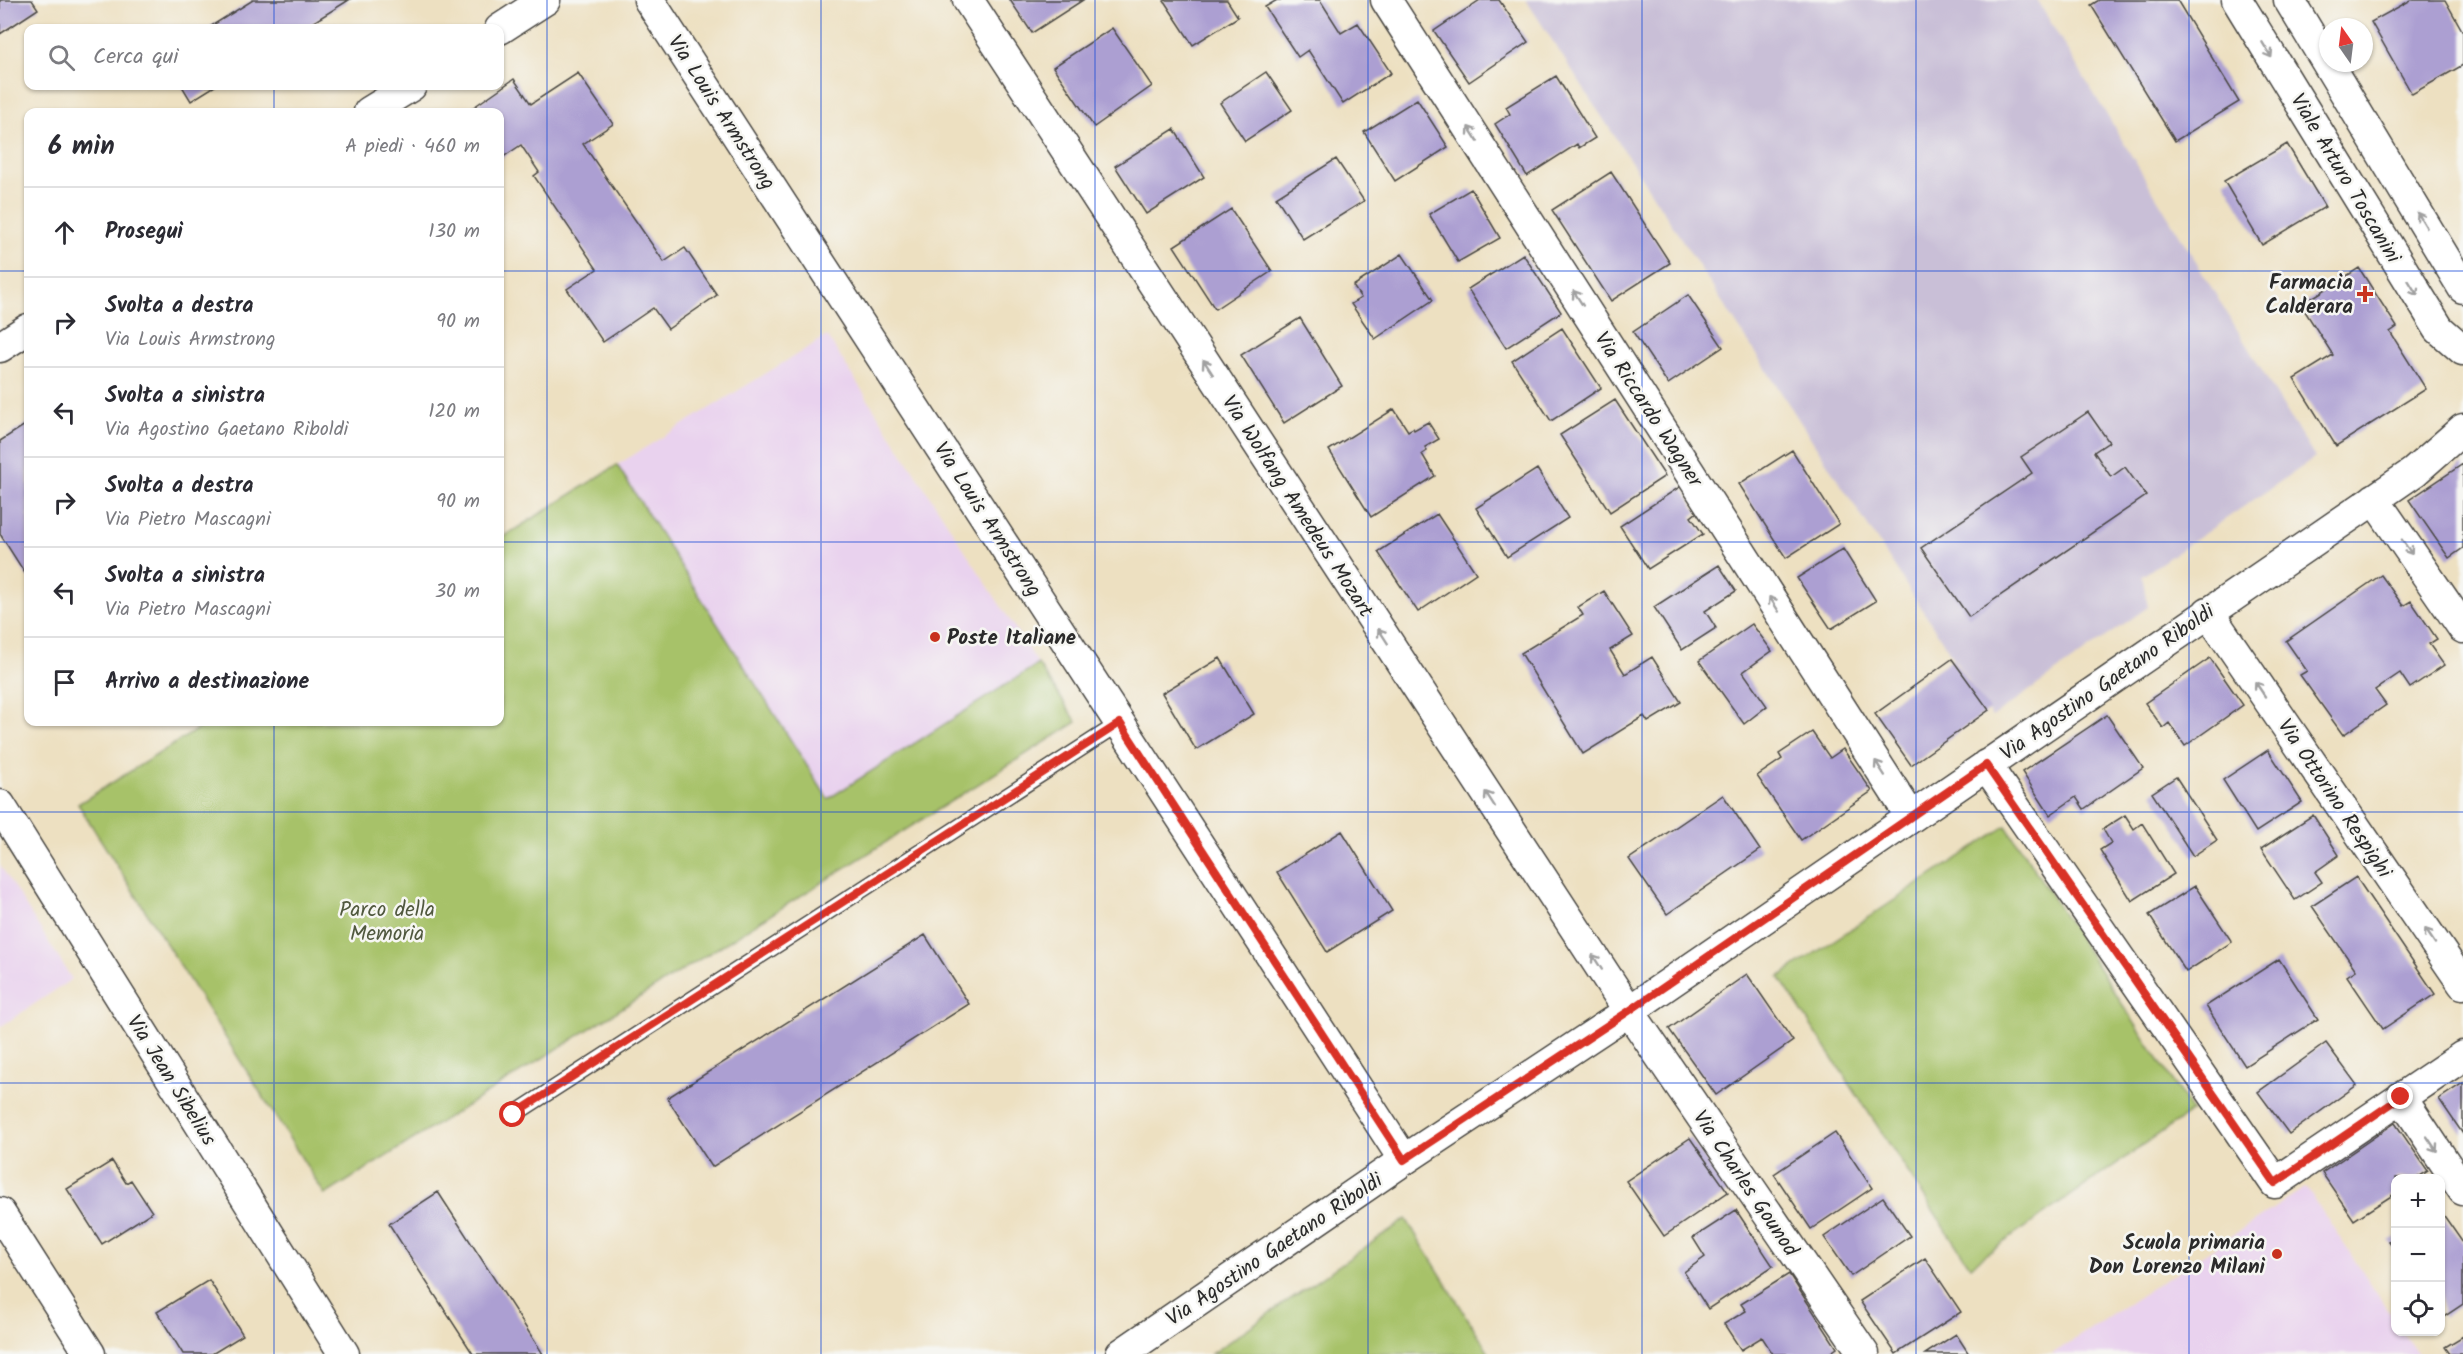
<!DOCTYPE html>
<html lang="it">
<head>
<meta charset="utf-8">
<style>
  :root { --surface:#fff; --page:#f7f7f7; --text:#2b2b33; --muted:#7c7c81; --line:#e1e1e2 }
  body { margin:0; font-family:Kalam,sans-serif; background:var(--page); color:var(--text) }
  .controls { position:absolute; right:18px; bottom:18px; display:grid; overflow:hidden; border-radius:12px; box-shadow:0 2px 4px #0004 }
  .controls button { width:54px; height:54px; display:grid; place-items:center; padding:0; border:0; border-bottom:2px solid var(--line); background:var(--surface); color:var(--text); font:30px sans-serif }
  .compass { position:absolute; left:2319px; top:18px; width:54px; height:54px; border-radius:50%; background:var(--surface); box-shadow:0 2px 4px #0004; rotate:346deg }
  .stop { position:absolute; width:18px; height:18px; margin:-14px; border:4px solid #d93025; border-radius:50%; background:#fff }
  .stop.end { background:#d93025; border-color:#fff; box-shadow:0 2px 6px #0008 }
  .list { margin:0; padding:0; list-style:none }
  h2 { display:flex; justify-content:space-between; align-items:center; height:78px; margin:0; padding:0 24px; font-size:26px }
  h2 small { font-size:20px; font-weight:400; color:var(--muted) }
  .list li { display:grid; grid-template-columns:39px 1fr auto; gap:18px; align-items:center; box-sizing:border-box; height:90px; padding:0 24px; border-top:2px solid var(--line) }
  .list b { display:block; font-size:22px; white-space:nowrap }
  .list p { margin:0; font-size:20px; white-space:nowrap; color:var(--muted) }
  .list em { font-size:20px; font-style:normal; color:var(--muted) }
  .icon { flex:none; width:33px; height:33px; fill:none; stroke:currentColor; stroke-width:2; stroke-linecap:round; stroke-linejoin:round }
  .map { position:relative; flex:none; width:2463px; height:1354px; overflow:hidden }
  .search { position:absolute; background:var(--surface); box-shadow:0 2px 4px #0004; left:24px; top:24px; width:480px; height:66px; display:flex; align-items:center; gap:15px; box-sizing:border-box; padding:0 21px; border-radius:12px; color:var(--muted); font-size:22px }
  .panel { position:absolute; background:var(--surface); box-shadow:0 2px 4px #0004; left:24px; top:108px; width:480px; height:618px; border-radius:12px }
  .map>svg:first-child { display:block }
  .built { fill:#e9d2ee }
  .industrial { fill:#c9bfd7 }
  .green { fill:#a7c269; stroke:#69764a; stroke-width:1.5 }
  .building { fill:#ac9fd2 }
  .lines { fill:none; stroke-linecap:round; stroke-linejoin:round }
  .service-casing { stroke:#484642; stroke-width:18 }
  .minor-casing { stroke:#484642; stroke-width:33 }
  .service { stroke:#fff; stroke-width:15 }
  .minor { stroke:#fff; stroke-width:30 }
  .oneway { stroke:#a0a0a0 }
  .route { stroke:#d93025; stroke-width:8 }
  .grid { fill:none; stroke:#1d4ed8; stroke-width:1.5; stroke-opacity:0.55 }
  .poi-dot { fill:#c8321e; stroke:#f6f6f2; stroke-width:2 }
  .labels { text-anchor:middle; stroke-width:5; stroke-linejoin:round; paint-order:stroke }
  .street-label { font-size:21px; fill:#2b2b2b; stroke:#f6f6f2 }
  .poi-label { font-size:21px; font-weight:bold; fill:#2b2b2b; stroke:#f6f6f2; text-anchor:end }
  .park-label { font-size:21px; fill:#50583e; stroke:#f6f6f2 }
</style>
</head>
<body>
<div class="map">
<svg width="2463" height="1354" viewBox="0 0 2463 1354">
  <rect width="100%" height="100%" fill="#f6f6f2"/>
  <filter id="ink" filterUnits="userSpaceOnUse"><feTurbulence type="fractalNoise" baseFrequency=".0167" numOctaves="2"/><feDisplacementMap in="SourceGraphic" scale="12" xChannelSelector="R" yChannelSelector="G"/><feConvolveMatrix kernelMatrix="1 2 1 2 8 2 1 2 1" color-interpolation-filters="sRGB"/></filter>
  <filter id="wash" filterUnits="userSpaceOnUse"><feTurbulence type="fractalNoise" baseFrequency=".008" numOctaves="4" result="noise"/><feDisplacementMap in="SourceGraphic" scale="24" xChannelSelector="R" yChannelSelector="G"/><feGaussianBlur stdDeviation="1.35" result="paint"/><feColorMatrix in="noise" values="0 0 0 0 0 0 0 0 0 0 0 0 0 0 0 0 0 1.4 0 .05"/><feComposite in="paint" operator="in"/></filter>
  <g filter="url(#wash)">
    <rect width="100%" height="100%" fill="#ede0c1"/>
    <path class="built" d="M 827,336 L 1038,664 L 828,799 L 617,465 Z
      M 0,865 L 72,979 L 0,1027 Z
      M 2306,1187 L 2395,1321 L 2396,1332 L 2403,1332 L 2418,1354 L 2052,1354 Z"/>
    <path class="industrial" d="M 1526,0 L 2037,0 L 2315,458 L 2142,576 L 2148,607 L 1992,717 Z"/>
    <path class="green" d="M 617,465 L 828,799 L 1038,664 L 1077,722 L 325,1195 L 78,804 L 209,722 L 500,722 L 500,539 Z
      M 2006,826 L 2192,1111 L 1970,1266 L 1779,977 Z
      M 1406,1219 L 1490,1354 L 1211,1354 Z"/>
    <g id="blocks">
      <path class="building" d="M 0,0 L 32,0 L 38,9 L 0,34 Z
        M 253,0 L 349,0 L 304,28 L 208,28 Z
        M 1010,0 L 1083,0 L 1032,33 Z
        M 1166,0 L 1227,0 L 1238,17 L 1193,45 L 1164,1 Z
        M 1277,0 L 1320,0 L 1341,33 L 1358,23 L 1391,73 L 1343,104 L 1308,50 L 1298,57 L 1265,7 Z
        M 1480,0 L 1499,0 L 1528,42 L 1469,82 L 1434,31 Z
        M 2099,0 L 2177,0 L 2239,102 L 2175,141 L 2091,5 Z
        M 2411,0 L 2445,0 L 2463,32 L 2463,65 L 2412,94 L 2371,22 Z
        M 1112,28 L 1152,86 L 1094,127 L 1053,67 Z
        M 1266,72 L 1292,110 L 1245,141 L 1220,103 Z
        M 578,73 L 613,124 L 583,144 L 664,262 L 685,248 L 717,295 L 668,329 L 653,308 L 603,342 L 567,289 L 597,269 L 534,176 L 539,172 L 521,145 L 500,159 L 500,112 L 469,112 L 468,111 L 514,79 L 531,104 Z
        M 1556,76 L 1595,138 L 1579,148 L 1577,144 L 1527,176 L 1495,124 L 1510,114 L 1506,107 Z
        M 182,86 L 215,86 L 191,101 Z
        M 1417,99 L 1448,147 L 1395,181 L 1364,132 Z
        M 1174,129 L 1204,177 L 1146,214 L 1115,166 Z
        M 2287,144 L 2325,207 L 2262,245 L 2224,181 Z
        M 1336,159 L 1364,201 L 1303,239 L 1276,197 Z
        M 1611,172 L 1670,263 L 1611,301 L 1552,210 Z
        M 1471,189 L 1500,238 L 1458,262 L 1429,214 Z
        M 1231,209 L 1272,271 L 1215,309 L 1174,246 Z
        M 1402,254 L 1433,300 L 1375,339 L 1351,304 L 1361,298 L 1353,286 Z
        M 1523,254 L 1561,312 L 1506,348 L 1468,289 Z
        M 2359,268 L 2397,327 L 2390,332 L 2426,389 L 2336,446 L 2294,379 L 2333,355 L 2301,305 Z
        M 1688,295 L 1723,347 L 1668,384 L 1633,332 Z
        M 1300,318 L 1342,386 L 1284,423 L 1241,355 Z
        M 1562,328 L 1601,388 L 1551,421 L 1512,361 Z
        M 1615,400 L 1665,476 L 1610,512 L 1560,435 Z
        M 1394,409 L 1408,431 L 1413,428 L 1414,430 L 1428,422 L 1439,439 L 1425,447 L 1427,451 L 1422,454 L 1435,476 L 1371,517 L 1329,450 Z
        M 2088,412 L 2109,442 L 2094,452 L 2111,477 L 2125,467 L 2146,496 L 1969,617 L 1921,548 L 2032,473 L 2021,457 Z
        M 28,423 L 28,578 L 0,534 L 0,441 Z
        M 1792,450 L 1839,524 L 1786,558 L 1739,484 Z
        M 2463,464 L 2463,548 L 2449,558 L 2409,500 Z
        M 1537,469 L 1568,518 L 1507,557 L 1476,508 Z
        M 1681,486 L 1697,512 L 1691,517 L 1703,534 L 1648,569 L 1620,526 Z
        M 1437,514 L 1476,573 L 1418,612 L 1378,552 Z
        M 1843,549 L 1876,601 L 1831,629 L 1797,578 Z
        M 1719,565 L 1736,591 L 1705,611 L 1716,628 L 1682,650 L 1654,607 Z
        M 2381,575 L 2403,606 L 2411,601 L 2437,639 L 2429,644 L 2444,665 L 2410,688 L 2400,673 L 2375,690 L 2386,705 L 2343,735 L 2300,675 L 2307,671 L 2286,641 Z
        M 1604,591 L 1633,636 L 1610,650 L 1625,674 L 1652,657 L 1681,702 L 1648,722 L 1644,716 L 1583,754 L 1521,653 L 1583,615 L 1578,607 Z
        M 1752,624 L 1772,651 L 1743,672 L 1767,706 L 1744,724 L 1699,661 Z
        M 1220,658 L 1254,714 L 1196,750 L 1162,693 Z
        M 2210,658 L 2243,705 L 2185,746 L 2169,723 L 2163,728 L 2145,703 Z
        M 1952,659 L 1989,710 L 1911,765 L 1875,714 Z
        M 2107,715 L 2143,768 L 2084,809 L 2076,797 L 2050,815 L 2022,772 Z
        M 1812,732 L 1830,758 L 1843,749 L 1872,791 L 1801,840 L 1757,776 L 1782,759 L 1779,754 Z
        M 2268,750 L 2302,802 L 2256,832 L 2223,780 Z
        M 2176,777 L 2217,840 L 2193,856 L 2152,793 Z
        M 1723,795 L 1760,850 L 1667,914 L 1629,859 Z
        M 2125,815 L 2134,829 L 2142,823 L 2174,874 L 2132,901 L 2100,850 L 2111,843 L 2103,829 Z
        M 2313,815 L 2339,855 L 2315,872 L 2322,882 L 2295,900 L 2261,849 Z
        M 1342,831 L 1392,911 L 1327,952 L 1277,872 Z
        M 2356,877 L 2435,994 L 2383,1029 L 2347,976 L 2356,970 L 2312,906 Z
        M 2195,886 L 2232,942 L 2186,972 L 2149,915 Z
        M 925,935 L 969,1004 L 712,1167 L 667,1098 Z
        M 2279,959 L 2318,1019 L 2245,1066 L 2206,1006 Z
        M 1747,974 L 1793,1041 L 1716,1095 L 1669,1029 Z
        M 2326,1043 L 2357,1085 L 2289,1134 L 2258,1092 Z
        M 2463,1083 L 2463,1134 L 2439,1099 Z
        M 2395,1123 L 2428,1171 L 2417,1178 L 2396,1178 L 2396,1193 L 2354,1220 L 2322,1173 Z
        M 1835,1133 L 1872,1188 L 1811,1229 L 1774,1174 Z
        M 1690,1138 L 1728,1192 L 1664,1236 L 1626,1181 Z
        M 112,1161 L 126,1183 L 131,1180 L 152,1212 L 102,1244 L 67,1189 Z
        M 438,1192 L 543,1354 L 473,1354 L 389,1224 Z
        M 1883,1197 L 1910,1236 L 1851,1276 L 1824,1237 Z
        M 1736,1210 L 1773,1266 L 1708,1309 L 1684,1272 L 1705,1257 L 1693,1238 Z
        M 2440,1210 L 2463,1243 L 2463,1304 L 2442,1318 Z
        M 2396,1237 L 2396,1250 L 2389,1241 Z
        M 1925,1258 L 1961,1312 L 1896,1354 L 1860,1301 Z
        M 1789,1274 L 1837,1348 L 1828,1354 L 1773,1354 L 1762,1337 L 1741,1350 L 1724,1324 L 1746,1311 L 1741,1304 Z
        M 209,1280 L 243,1335 L 212,1354 L 183,1354 L 157,1312 Z
        M 1956,1334 L 1969,1354 L 1925,1354 Z
        M 2463,1336 L 2463,1354 L 2450,1354 L 2445,1347 Z"/>
    </g>
  </g>
  <g filter="url(#ink)">
    <use href="#blocks" fill-opacity="0" stroke="#484642" stroke-width="1.5"/>
    <g class="lines">
      <g class="service-casing">
        <path id="service" d="M 513,1115 L 1120,723"/>
      </g>
      <g class="minor-casing">
        <path id="minor" d="M 649,0 L 1404,1160
          M 968,0 L 1629,1011 L 1864,1354
          M 1386,0 L 1911,817
          M 2237,0 L 2439,329 L 2463,350
          M 2289,0 L 2463,288
          M 500,29 L 545,0
          M 369,112 L 411,86
          M 0,347 L 28,329
          M 2374,499 L 2463,628
          M 2208,612 L 2463,984
          M 1986,765 L 2275,1183 L 2463,1056
          M 0,805 L 344,1354
          M 2401,1097 L 2463,1190
          M 0,1213 L 90,1354
          M 1121,1354 L 1404,1160 L 1629,1011 L 2414,472 L 2463,429"/>
      </g>
      <use href="#service" class="service"/>
      <use href="#minor" class="minor"/>
    </g>
    <defs><path id="oneway-shaft" d="M-6 0H5M1.5-3L5.5 0L1.5 3" fill="none" stroke-width="1.6" stroke-linecap="round" stroke-linejoin="round" transform="scale(1.5)"/></defs>
    <g class="oneway">
      <use href="#oneway-shaft" transform="translate(2267 50) rotate(59)"/>
      <use href="#oneway-shaft" transform="translate(1473 134) rotate(-123)"/>
      <use href="#oneway-shaft" transform="translate(2422 220) rotate(-121)"/>
      <use href="#oneway-shaft" transform="translate(2413 288) rotate(59)"/>
      <use href="#oneway-shaft" transform="translate(1578 298) rotate(-123)"/>
      <use href="#oneway-shaft" transform="translate(1208 367) rotate(-123)"/>
      <use href="#oneway-shaft" transform="translate(2407 547) rotate(55)"/>
      <use href="#oneway-shaft" transform="translate(1774 604) rotate(-123)"/>
      <use href="#oneway-shaft" transform="translate(1383 636) rotate(-123)"/>
      <use href="#oneway-shaft" transform="translate(2260 689) rotate(-124)"/>
      <use href="#oneway-shaft" transform="translate(1880 768) rotate(-123)"/>
      <use href="#oneway-shaft" transform="translate(1490 799) rotate(-123)"/>
      <use href="#oneway-shaft" transform="translate(2430 936) rotate(-124)"/>
      <use href="#oneway-shaft" transform="translate(1597 962) rotate(-123)"/>
      <use href="#oneway-shaft" transform="translate(2432 1144) rotate(56)"/>
    </g>
  </g>
  <g class="lines" filter="url(#ink)">
    <path class="route" d="M 513,1115 L 1120,723 L 1404,1160 L 1629,1011 L 1986,765 L 2275,1183 L 2401,1097"/>
  </g>
  <path class="grid" d="M 274,0 L 274,28M 547,0 L 547,1354M 821,0 L 821,1354M 1095,0 L 1095,1354M 1368,0 L 1368,1354M 1642,0 L 1642,1354M 1916,0 L 1916,1354M 2189,0 L 2189,1354M 274,86 L 274,112M 0,271 L 28,271M 500,271 L 2463,271M 0,542 L 28,542M 500,542 L 2463,542M 274,722 L 274,1354M 0,812 L 2463,812M 0,1083 L 2463,1083"/>
  <g class="poi-dot">
    <path d="M2362 285h6v6h6v6h-6v6h-6v-6h-6v-6h6z"/>
    <circle cx="935" cy="637" r="6"/>
    <circle cx="2277" cy="1254" r="6"/>
  </g>
  <g class="labels">
    <g class="street-label">
      <text transform="translate(722 112) rotate(57)" y="7">Via Louis Armstrong</text>
      <text transform="translate(2346 178) rotate(59)" y="7">Viale Arturo Toscanini</text>
      <text transform="translate(1649 409) rotate(57)" y="7">Via Riccardo Wagner</text>
      <text transform="translate(1298 506) rotate(57)" y="7">Via Wolfang Amedeus Mozart</text>
      <text transform="translate(988 519) rotate(57)" y="7">Via Louis Armstrong</text>
      <text transform="translate(2107 682) rotate(-35)" y="7">Via Agostino Gaetano Riboldi</text>
      <text transform="translate(2335 798) rotate(56)" y="7">Via Ottorino Respighi</text>
      <text transform="translate(172 1080) rotate(58)" y="7">Via Jean Sibelius</text>
      <text transform="translate(1746 1183) rotate(56)" y="7">Via Charles Gounod</text>
      <text transform="translate(1274 1249) rotate(-34)" y="7">Via Agostino Gaetano Riboldi</text>
    </g>
    <g class="poi-label">
      <text x="2353" y="289">Farmacia<tspan x="2353" dy="24">Calderara</tspan></text>
      <text x="947" y="644" text-anchor="start">Poste Italiane</text>
      <text x="2265" y="1249">Scuola primaria<tspan x="2265" dy="24">Don Lorenzo Milani</tspan></text>
    </g>
    <g class="park-label">
      <text x="387" y="916">Parco della<tspan x="387" dy="24">Memoria</tspan></text>
    </g>
  </g>
</svg>
<div class="controls">
<button>+</button>
<button>−</button>
<button><svg class="icon" aria-label="locate" viewBox="0 0 24 24"><circle cx="12" cy="12" r="6"/><path d="M12 2v4M12 18v4M2 12h4M18 12h4"/></svg></button>
</div>
<svg class="compass" viewBox="-18 -18 36 36"><path d="M0-13l5 13h-10z" fill="#e53935"/><path d="M0 13l5-13h-10z" fill="#7c7c81"/></svg>
<div class="stop" style="left:513px;top:1115px"></div>
<div class="stop end" style="left:2401px;top:1097px"></div>
<div class="search"><svg class="icon" aria-label="search" viewBox="0 0 24 24"><circle cx="10" cy="10" r="6"/><path d="M15 15l6 6"/></svg>Cerca qui</div>
<section class="panel">
<h2>6 min<small>A piedi · 460 m</small></h2>
<ul class="list">
<li><svg class="icon" aria-label="ahead" viewBox="0 0 24 24"><path d="M12 20V5M6 11l6-6 6 6"/></svg><div><b>Prosegui</b></div><em>130 m</em></li>
<li><svg class="icon" aria-label="right" viewBox="0 0 24 24"><path d="M7 20v-9h11M14 6l5 5-5 5"/></svg><div><b>Svolta a destra</b><p>Via Louis Armstrong</p></div><em>90 m</em></li>
<li><svg class="icon" aria-label="left" viewBox="0 0 24 24"><path d="M17 20v-9H6M10 6l-5 5 5 5"/></svg><div><b>Svolta a sinistra</b><p>Via Agostino Gaetano Riboldi</p></div><em>120 m</em></li>
<li><svg class="icon" aria-label="right" viewBox="0 0 24 24"><path d="M7 20v-9h11M14 6l5 5-5 5"/></svg><div><b>Svolta a destra</b><p>Via Pietro Mascagni</p></div><em>90 m</em></li>
<li><svg class="icon" aria-label="left" viewBox="0 0 24 24"><path d="M17 20v-9H6M10 6l-5 5 5 5"/></svg><div><b>Svolta a sinistra</b><p>Via Pietro Mascagni</p></div><em>30 m</em></li>
<li><svg class="icon" aria-label="arrive" viewBox="0 0 24 24"><path d="M6 21V4h12l-3 4 3 4H6"/></svg><div><b>Arrivo a destinazione</b></div></li>
</ul>
</section>
</div>
</body>
</html>
